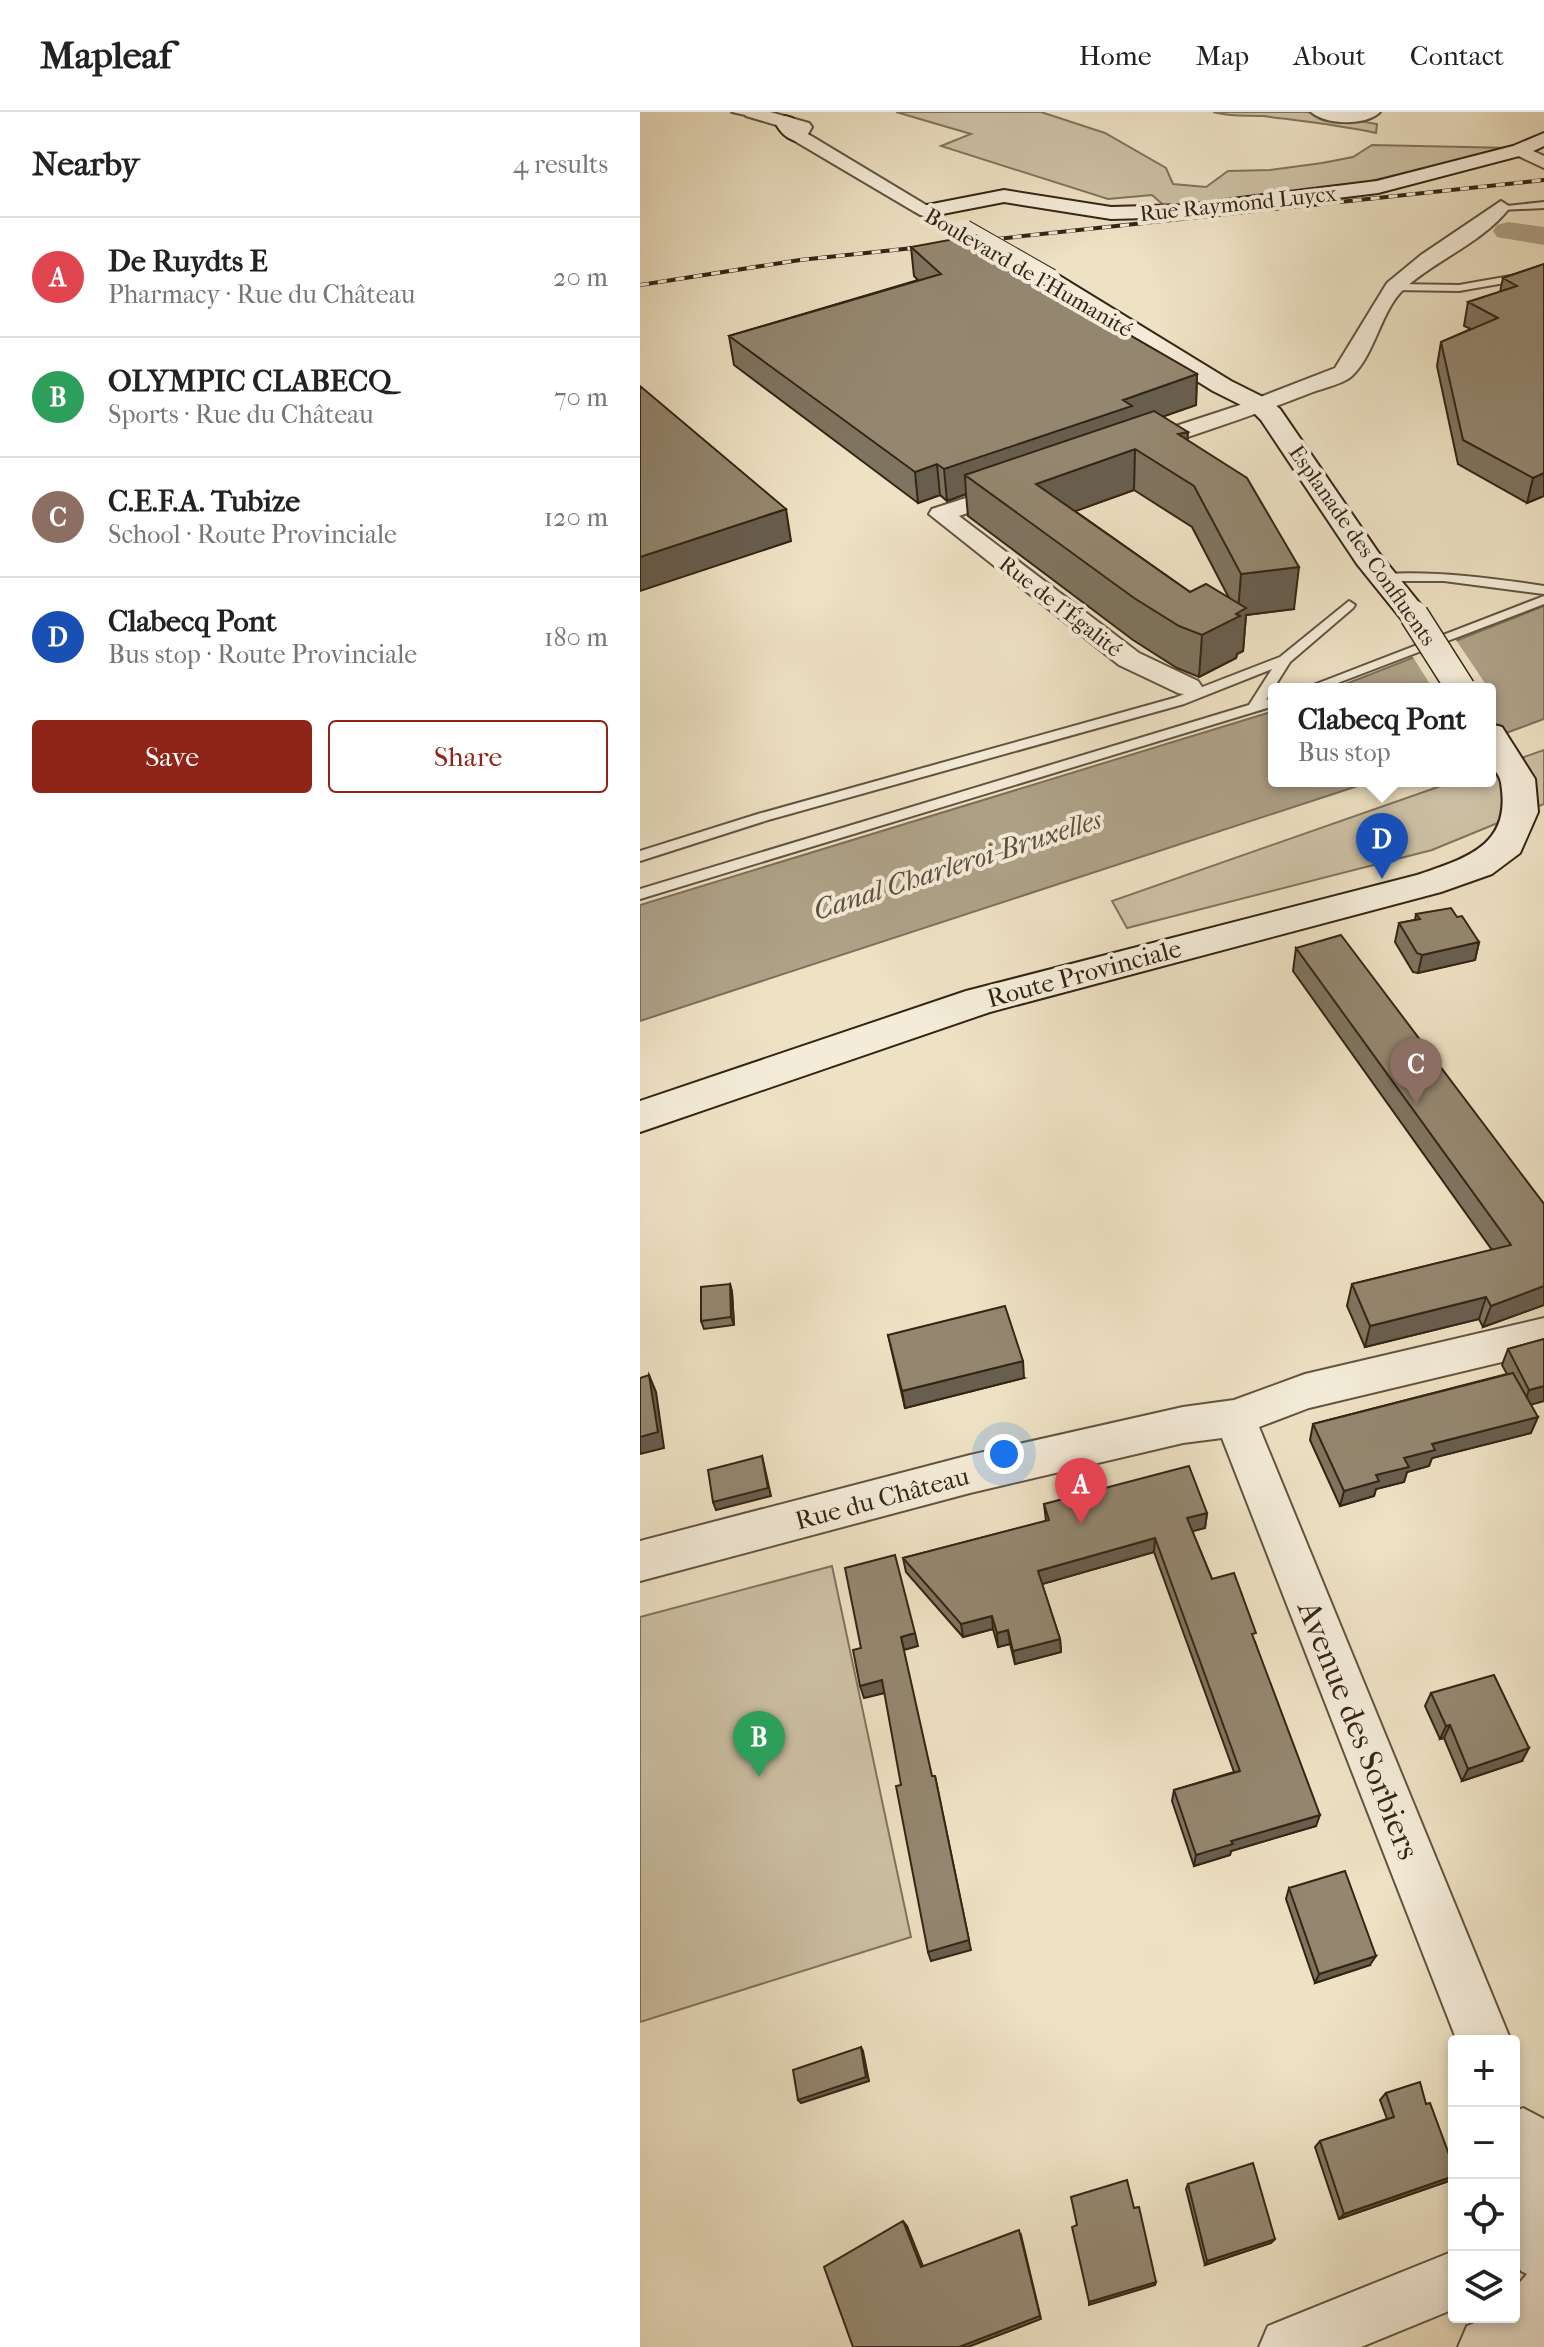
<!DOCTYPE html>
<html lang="en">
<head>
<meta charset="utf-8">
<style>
  :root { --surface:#fff; --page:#f6f6f6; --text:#222; --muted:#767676; --line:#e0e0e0; --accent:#8f2418 }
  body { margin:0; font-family:"IM FELL French Canon",serif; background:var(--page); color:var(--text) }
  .controls { position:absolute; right:24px; bottom:24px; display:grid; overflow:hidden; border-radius:8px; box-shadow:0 4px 12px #0003 }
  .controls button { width:72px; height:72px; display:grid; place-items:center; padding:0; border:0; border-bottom:2px solid var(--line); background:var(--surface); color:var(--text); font:40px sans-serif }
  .you { position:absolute; left:364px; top:1342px; width:28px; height:28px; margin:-20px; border:6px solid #fff; border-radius:50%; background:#1a73e8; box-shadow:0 0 0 12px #1a73e833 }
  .badge { display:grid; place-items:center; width:52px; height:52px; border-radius:50%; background:var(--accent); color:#fff; font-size:26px; font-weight:700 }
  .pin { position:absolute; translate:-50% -66px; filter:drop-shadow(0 2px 4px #0008) }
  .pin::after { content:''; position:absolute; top:42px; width:28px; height:24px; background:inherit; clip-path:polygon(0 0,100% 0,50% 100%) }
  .popup { position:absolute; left:628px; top:571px; width:228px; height:104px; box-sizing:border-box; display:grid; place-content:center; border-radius:8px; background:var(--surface); filter:drop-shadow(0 2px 6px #0005); font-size:26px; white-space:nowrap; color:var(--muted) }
  .popup b { font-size:30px; color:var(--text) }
  .popup::after { content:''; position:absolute; left:50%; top:100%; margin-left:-16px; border:16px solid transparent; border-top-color:var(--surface) }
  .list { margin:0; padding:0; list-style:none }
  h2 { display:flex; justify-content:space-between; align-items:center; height:104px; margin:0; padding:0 32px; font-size:34px }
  h2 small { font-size:26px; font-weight:400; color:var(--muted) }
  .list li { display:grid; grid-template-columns:52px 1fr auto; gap:24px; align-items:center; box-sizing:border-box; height:120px; padding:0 32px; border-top:2px solid var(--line) }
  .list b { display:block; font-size:30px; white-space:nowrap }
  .list p { margin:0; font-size:26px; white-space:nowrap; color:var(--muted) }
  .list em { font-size:26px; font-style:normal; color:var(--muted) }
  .actions { display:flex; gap:16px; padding:24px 32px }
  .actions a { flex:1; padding:18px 0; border:2px solid var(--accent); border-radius:8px; text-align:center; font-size:28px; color:var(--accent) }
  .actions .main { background:var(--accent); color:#fff }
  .icon { flex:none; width:44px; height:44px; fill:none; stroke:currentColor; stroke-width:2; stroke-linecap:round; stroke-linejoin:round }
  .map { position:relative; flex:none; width:904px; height:2235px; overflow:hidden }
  header { display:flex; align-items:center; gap:48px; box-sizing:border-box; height:112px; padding:0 40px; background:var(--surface); border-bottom:2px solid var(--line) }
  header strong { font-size:38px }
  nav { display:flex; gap:44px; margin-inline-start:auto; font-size:28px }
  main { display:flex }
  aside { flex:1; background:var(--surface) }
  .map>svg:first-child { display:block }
  .green { fill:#cec2a6; stroke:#80745d; stroke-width:2 }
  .water { fill:#aea288; stroke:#7d705a; stroke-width:2 }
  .pier { fill:#eee2c4 }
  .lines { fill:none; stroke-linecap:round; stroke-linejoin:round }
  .river { fill:#aea288; fill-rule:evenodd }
  .lane-casing { stroke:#625440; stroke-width:4 }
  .street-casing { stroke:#625440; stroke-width:4 }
  .secondary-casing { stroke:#332514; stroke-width:4 }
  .lane { fill:#f4ecd9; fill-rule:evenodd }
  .street { fill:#f4ecd9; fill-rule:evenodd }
  .secondary { fill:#f4ecd9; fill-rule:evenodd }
  .rail-casing { stroke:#332514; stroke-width:4 }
  .rail { stroke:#f4ecd9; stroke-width:3; stroke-dasharray:9; stroke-linecap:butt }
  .secondary-bridge-far1-casing { stroke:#332514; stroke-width:24; stroke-linecap:butt }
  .secondary-bridge-casing { stroke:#332514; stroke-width:31; stroke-linecap:butt }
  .secondary-bridge-far1 { stroke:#f4ecd9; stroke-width:22 }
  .secondary-bridge { stroke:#f4ecd9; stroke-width:28 }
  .wall { fill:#7f7460; stroke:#332514; stroke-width:2; fill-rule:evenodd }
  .shaded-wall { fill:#685e4e; stroke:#332514; stroke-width:2 }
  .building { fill:#948770; stroke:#332514; stroke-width:2 }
  .labels { text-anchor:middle; stroke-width:8; stroke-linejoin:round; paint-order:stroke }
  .far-street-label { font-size:22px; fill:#332514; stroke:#f4ecd9 }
  .street-label { font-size:26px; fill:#332514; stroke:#f4ecd9 }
  .water-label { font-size:28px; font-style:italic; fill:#5e513d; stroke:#f4ecd9 }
  .near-street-label { font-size:32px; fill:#332514; stroke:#f4ecd9 }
</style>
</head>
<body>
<header>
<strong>Mapleaf</strong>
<nav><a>Home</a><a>Map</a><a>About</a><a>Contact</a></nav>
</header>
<main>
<aside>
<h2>Nearby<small>4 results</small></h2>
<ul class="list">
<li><span class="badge" style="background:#e0444e">A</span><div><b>De Ruydts E</b><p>Pharmacy · Rue du Château</p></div><em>20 m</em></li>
<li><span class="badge" style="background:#2e9e5b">B</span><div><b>OLYMPIC CLABECQ</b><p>Sports · Rue du Château</p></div><em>70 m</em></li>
<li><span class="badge" style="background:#8d6e63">C</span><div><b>C.E.F.A. Tubize</b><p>School · Route Provinciale</p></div><em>120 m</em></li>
<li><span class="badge" style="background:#1a4fb4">D</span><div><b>Clabecq Pont</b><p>Bus stop · Route Provinciale</p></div><em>180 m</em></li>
</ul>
<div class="actions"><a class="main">Save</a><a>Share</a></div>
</aside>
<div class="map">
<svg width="904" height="2235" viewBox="0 0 904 2235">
  <rect width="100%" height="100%" fill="#eee2c4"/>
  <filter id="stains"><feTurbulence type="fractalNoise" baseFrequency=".0025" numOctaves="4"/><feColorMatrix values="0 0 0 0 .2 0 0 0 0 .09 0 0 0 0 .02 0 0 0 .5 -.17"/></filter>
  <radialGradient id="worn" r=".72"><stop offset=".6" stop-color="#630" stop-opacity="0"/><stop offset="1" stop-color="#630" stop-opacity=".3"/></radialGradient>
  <path class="green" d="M 256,0 L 401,0 L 465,21 L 526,56 L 533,72 L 566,75 L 588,59 L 630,58 L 682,51 L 713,45 L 732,33 L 872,36 L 705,75 L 527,96 L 512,83 L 468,87 L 301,34 L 331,22 Z
    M 573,0 L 667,0 L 737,12 L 736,21 C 699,13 661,9 623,4 C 606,3 590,5 573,0 Z
    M 904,638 L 904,692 L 792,738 L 487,816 L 472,789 L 815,669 L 850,669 L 850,657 Z
    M 192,1454 L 271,1825 L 0,1910 L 0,1505 Z"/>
  <path class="water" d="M 904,494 L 904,607 L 850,627 L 850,577 L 693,577 Z
    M 634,599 L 634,669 L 733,669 L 0,909 L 0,793 Z"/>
  <path class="pier" d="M 814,525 L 849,577 L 793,577 L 771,542 Z"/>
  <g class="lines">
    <path class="river" d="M 868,110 L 904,115 L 904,133 L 857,125 L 853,119 L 857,113 Z"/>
    <g class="lane-casing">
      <path id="lane" d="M 92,0 L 108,0 L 131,6 L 127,8 Z
        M 904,90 L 904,96 L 861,98 L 857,95 Z
        M 904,158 L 904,164 L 819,179 L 754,178 L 749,175 L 754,172 L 819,173 Z
        M 744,462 C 798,459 851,466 904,474 L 904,482 L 804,469 L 740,469 L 740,463 Z
        M 904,484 L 904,492 L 682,577 L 663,577 Z
        M 709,489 L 715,493 L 713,496 L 650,550 L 626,588 L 634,586 L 634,594 L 0,787 L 0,777 L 609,593 L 632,557 L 544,592 L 128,708 L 0,749 L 0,739 L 118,702 L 534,586 L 640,545 Z"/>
    </g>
    <g class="street-casing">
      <path id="street" d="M 104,0 L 130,0 L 169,11 L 172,15 L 168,22 L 296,99 L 287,105 L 280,103 L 153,28 L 150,24 L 153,18 L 106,4 Z
        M 671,0 L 740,0 C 726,14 685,13 671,0 Z
        M 880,33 L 904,44 L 904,56 L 874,42 L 871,38 Z
        M 861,89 L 870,95 C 844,130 797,147 765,176 C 741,197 736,241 712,264 C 703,272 684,276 673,280 C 618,302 562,320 506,339 L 490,339 L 486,334 L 490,329 L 597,294 L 695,256 L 747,171 L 781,143 Z
        M 375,370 L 383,372 L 387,377 L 383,382 L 319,404 L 499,541 L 558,569 L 562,575 L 558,581 L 548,583 L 538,581 L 479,553 L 289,402 L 292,397 Z
        M 904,1206 L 904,1240 L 669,1296 L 619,1315 L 871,1929 L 817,1929 L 582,1326 L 543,1331 L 330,1381 L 0,1469 L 0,1429 L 330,1343 L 543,1295 L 594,1288 L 665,1262 Z
        M 883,1996 L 904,2007 L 904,2235 L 818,2235 L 827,2214 L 849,2205 L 874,2205 L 874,2177 L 887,2162 L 881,2159 L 874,2143 L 874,2000 Z
        M 814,2139 L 814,2197 L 721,2235 L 619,2235 L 628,2214 Z"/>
    </g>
    <g class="secondary-casing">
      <path id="secondary" d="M 145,4 L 152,6 C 157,13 164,17 169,24 L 166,28 C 152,32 141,23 135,10 Z
        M 904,21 L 904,34 L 887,42 L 738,81 L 544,105 L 471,107 L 364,90 L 287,105 L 276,99 L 287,93 L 364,78 L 471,95 L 544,93 L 737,69 L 873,34 Z
        M 410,161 L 418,163 L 591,269 L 629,288 L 640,297 L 738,440 L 789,503 L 785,509 L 774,512 L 763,509 L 717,452 L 621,308 L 611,298 L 573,279 L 402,173 L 398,168 L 402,163 Z
        M 850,612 L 862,615 L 895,667 L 898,700 L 880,741 L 852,762 L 801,780 L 350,900 L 0,1020 L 0,989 L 326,879 L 777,763 C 826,746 872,734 861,671 C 860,662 852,657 850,649 C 847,639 850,623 850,612 Z"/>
    </g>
    <use href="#lane" class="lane"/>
    <use href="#street" class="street"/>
    <use href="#secondary" class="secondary"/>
    <g class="rail-casing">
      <path id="rail" d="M 319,131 L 904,68
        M 0,173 L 160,148 L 292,134"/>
    </g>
    <use href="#rail" class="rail"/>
    <g class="secondary-bridge-far1-casing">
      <path id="secondary-bridge-far1" d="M 324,119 L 410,168"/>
    </g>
    <g class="secondary-bridge-casing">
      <path id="secondary-bridge" d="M 774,503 L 821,577"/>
    </g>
    <use href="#secondary-bridge-far1" class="secondary-bridge-far1"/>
    <use href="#secondary-bridge" class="secondary-bridge"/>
  </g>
  <path class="wall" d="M 271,135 L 377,158 L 557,262 L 556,293 L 523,304 L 547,328 L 654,497 L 606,503 L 603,539 L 597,542 L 596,546 L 559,565 L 537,556 L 493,528 L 328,404 L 326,382 L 307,389 L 300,383 L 278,391 L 94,253 L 89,224 L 278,168 L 274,164 ZM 494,378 L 552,415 L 589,486 L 550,480 L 435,399 Z
    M 904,152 L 904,384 L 887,391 L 818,352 L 797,254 L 801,230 L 831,217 L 824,214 L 828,190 L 860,180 L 863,166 Z
    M 776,802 L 817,805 L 839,830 L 835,848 L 778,861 L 773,860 L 755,830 L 759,811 L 775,808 Z
    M 656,836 L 904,1092 L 904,1193 L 843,1215 L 839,1207 L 725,1235 L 707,1194 L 712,1172 L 852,1138 L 653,859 Z
    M 90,1172 L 92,1180 L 94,1213 L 64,1217 L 61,1209 Z
    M 248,1223 L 384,1266 L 265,1296 Z
    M 904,1227 L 904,1289 L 891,1292 L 891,1321 L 792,1346 L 789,1354 L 767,1360 L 764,1370 L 736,1377 L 734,1384 L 700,1394 L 670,1328 L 673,1312 L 867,1262 L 862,1253 L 868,1237 Z
    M 404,1392 L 567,1401 L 565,1416 L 552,1419 L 572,1467 L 615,1530 L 676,1714 L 591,1739 L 590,1743 L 554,1754 L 532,1689 L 534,1678 L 594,1660 L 514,1440 L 402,1472 L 420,1527 L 421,1540 L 375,1552 L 370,1532 L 358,1535 L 353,1517 L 323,1525 L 266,1460 L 263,1446 L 406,1409 Z
    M 791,1581 L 882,1649 L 822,1669 L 804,1626 L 800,1627 L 785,1594 Z
    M 649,1776 L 730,1853 L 675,1871 L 646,1787 Z
    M 746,1981 L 786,1992 L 814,2056 L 814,2065 L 809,2069 L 699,2107 L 675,2035 L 680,2029 L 747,2007 L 740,1988 Z
    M 548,2072 L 635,2127 L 631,2131 L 565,2153 L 546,2077 Z"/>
  <path class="shaded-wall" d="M 557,262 L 556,293 L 491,316 L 325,363 L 326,382 L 307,389 L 304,357 L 483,288 Z
    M 548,320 L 546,360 L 538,322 Z
    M 495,337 L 494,378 L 397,413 L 396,372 Z
    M 297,352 L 300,383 L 278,391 L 275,360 Z
    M 904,361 L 904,384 L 887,391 L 893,366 Z
    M 146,397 L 151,429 L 0,479 L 0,445 Z
    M 659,455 L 654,497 L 606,503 L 603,539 L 597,542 L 596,546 L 559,565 L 562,523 L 598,500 L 601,462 Z
    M 839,830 L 835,848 L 778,861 L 782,843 Z
    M 90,1172 L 92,1180 L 94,1213 L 91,1205 Z
    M 904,1174 L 904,1193 L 843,1215 L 851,1194 Z
    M 846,1185 L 839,1207 L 725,1235 L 730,1214 Z
    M 383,1249 L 384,1266 L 265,1296 L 262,1279 Z
    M 9,1263 L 16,1280 L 24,1336 L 0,1342 L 0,1325 Z
    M 904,1274 L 904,1289 L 883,1295 L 889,1278 Z
    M 898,1305 L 891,1321 L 792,1346 L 789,1354 L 767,1360 L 764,1370 L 736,1377 L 734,1384 L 700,1394 L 704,1379 L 736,1363 L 764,1346 L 792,1332 Z
    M 122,1344 L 131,1384 L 76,1398 L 73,1390 Z
    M 567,1401 L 565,1416 L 546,1421 L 547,1406 Z
    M 515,1426 L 514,1440 L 399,1473 L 398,1459 Z
    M 352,1504 L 353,1517 L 323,1525 L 321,1512 Z
    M 368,1518 L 370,1532 L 358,1535 L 357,1521 Z
    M 275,1521 L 278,1534 L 264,1538 L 261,1525 Z
    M 420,1527 L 421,1540 L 375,1552 L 373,1539 Z
    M 242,1568 L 245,1581 L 224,1586 L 220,1574 Z
    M 810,1613 L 804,1626 L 800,1627 L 806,1614 Z
    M 889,1636 L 882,1649 L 822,1669 L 828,1657 Z
    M 295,1664 L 331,1838 L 291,1849 L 288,1840 Z
    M 680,1703 L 676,1714 L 591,1739 L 590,1743 L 554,1754 L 556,1743 L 591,1729 Z
    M 736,1844 L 730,1853 L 675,1871 L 679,1862 Z
    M 221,1935 L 223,1939 L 229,1969 L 161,1991 L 158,1988 Z
    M 814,2064 L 809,2069 L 699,2107 L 704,2102 Z
    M 263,2109 L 267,2114 L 285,2159 L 281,2155 Z
    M 381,2123 L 401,2207 L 328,2235 L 319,2235 Z
    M 635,2127 L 631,2131 L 565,2153 L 567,2149 Z
    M 516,2170 L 515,2173 L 449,2193 L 449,2190 Z"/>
  <path class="building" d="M 336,123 L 377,158 L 557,262 L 483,288 L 492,294 L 304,357 L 297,352 L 275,360 L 89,224 L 301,162 L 271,135 Z
    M 904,152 L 904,361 L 893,366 L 823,328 L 801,230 L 858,206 L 828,190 L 877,174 L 863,166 Z
    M 0,274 L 146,397 L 0,445 Z
    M 514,299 L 548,320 L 538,322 L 607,366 L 659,455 L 601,462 L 554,374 L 495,337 L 396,372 L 550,480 L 566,472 L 606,496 L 596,502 L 600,504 L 562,523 L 539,514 L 494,486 L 325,363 Z
    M 811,796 L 817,805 L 822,804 L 839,830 L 782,843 L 777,841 L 759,811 L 780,807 L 776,802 Z
    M 701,823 L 904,1092 L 904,1174 L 851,1194 L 846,1185 L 730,1214 L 712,1172 L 871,1133 L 656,836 Z
    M 90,1172 L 91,1205 L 61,1209 L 61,1175 Z
    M 365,1194 L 383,1249 L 262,1279 L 248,1223 Z
    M 904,1227 L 904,1274 L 889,1278 L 868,1237 Z
    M 873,1261 L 898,1305 L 792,1332 L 795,1338 L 764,1346 L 769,1355 L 736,1363 L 739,1369 L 704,1379 L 673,1312 Z
    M 9,1263 L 18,1320 L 0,1325 L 0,1266 Z
    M 122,1344 L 128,1376 L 73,1390 L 68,1358 Z
    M 549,1354 L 567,1401 L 547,1406 L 572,1467 L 594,1461 L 616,1521 L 612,1522 L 680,1703 L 591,1729 L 593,1732 L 556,1743 L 534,1678 L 600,1659 L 515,1426 L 398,1459 L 420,1527 L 373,1539 L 368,1518 L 357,1521 L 352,1504 L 321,1512 L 263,1446 L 409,1408 L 404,1392 Z
    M 255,1443 L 275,1521 L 261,1525 L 292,1664 L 295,1664 L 329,1828 L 288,1840 L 256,1674 L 261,1673 L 242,1568 L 220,1574 L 213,1538 L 221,1536 L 205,1456 Z
    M 854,1563 L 889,1636 L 828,1657 L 810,1613 L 806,1614 L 791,1581 Z
    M 705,1759 L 736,1844 L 679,1862 L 649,1776 Z
    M 221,1935 L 226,1965 L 158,1988 L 153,1958 Z
    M 780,1970 L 786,1992 L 790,1991 L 814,2056 L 814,2064 L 704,2102 L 680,2029 L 754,2005 L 746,1981 Z
    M 613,2051 L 635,2127 L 567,2149 L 548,2072 Z
    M 487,2068 L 494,2096 L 499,2095 L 516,2170 L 449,2190 L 432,2115 L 437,2113 L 431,2085 Z
    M 263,2109 L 281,2155 L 379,2118 L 400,2204 L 319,2235 L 213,2235 L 184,2155 Z"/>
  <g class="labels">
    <g class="far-street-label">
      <text transform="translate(598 91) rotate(-6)" y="8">Rue Raymond Luycx</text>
      <text transform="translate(389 160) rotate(30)" y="8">Boulevard de l'Humanité</text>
      <text transform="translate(723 433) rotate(55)" y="8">Esplanade des Confluents</text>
      <text transform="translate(421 494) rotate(38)" y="8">Rue de l'Égalité</text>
    </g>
    <g class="street-label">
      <text transform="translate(444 861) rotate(-15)" y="9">Route Provinciale</text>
      <text transform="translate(242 1386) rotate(-15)" y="9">Rue du Château</text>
    </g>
    <g class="water-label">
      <text transform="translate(317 752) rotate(-18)" y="10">Canal Charleroi-Bruxelles</text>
    </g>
    <g class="near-street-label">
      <text transform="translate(719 1618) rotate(68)" y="11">Avenue des Sorbiers</text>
    </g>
  </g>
  <rect width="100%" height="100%" filter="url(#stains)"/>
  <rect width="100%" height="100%" fill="url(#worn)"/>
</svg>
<div class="controls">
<button>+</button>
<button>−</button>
<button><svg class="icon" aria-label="locate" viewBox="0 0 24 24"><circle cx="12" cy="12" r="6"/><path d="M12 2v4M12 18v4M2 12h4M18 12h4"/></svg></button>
<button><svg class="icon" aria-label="layers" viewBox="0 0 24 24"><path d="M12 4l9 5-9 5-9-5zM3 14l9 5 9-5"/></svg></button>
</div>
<div class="you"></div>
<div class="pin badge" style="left:441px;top:1412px;background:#e0444e">A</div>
<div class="pin badge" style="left:119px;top:1665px;background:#2e9e5b">B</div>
<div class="pin badge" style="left:776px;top:992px;background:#8d6e63">C</div>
<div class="pin badge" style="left:742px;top:767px;background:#1a4fb4">D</div>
<div class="popup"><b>Clabecq Pont</b>Bus stop</div>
</div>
</main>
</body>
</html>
